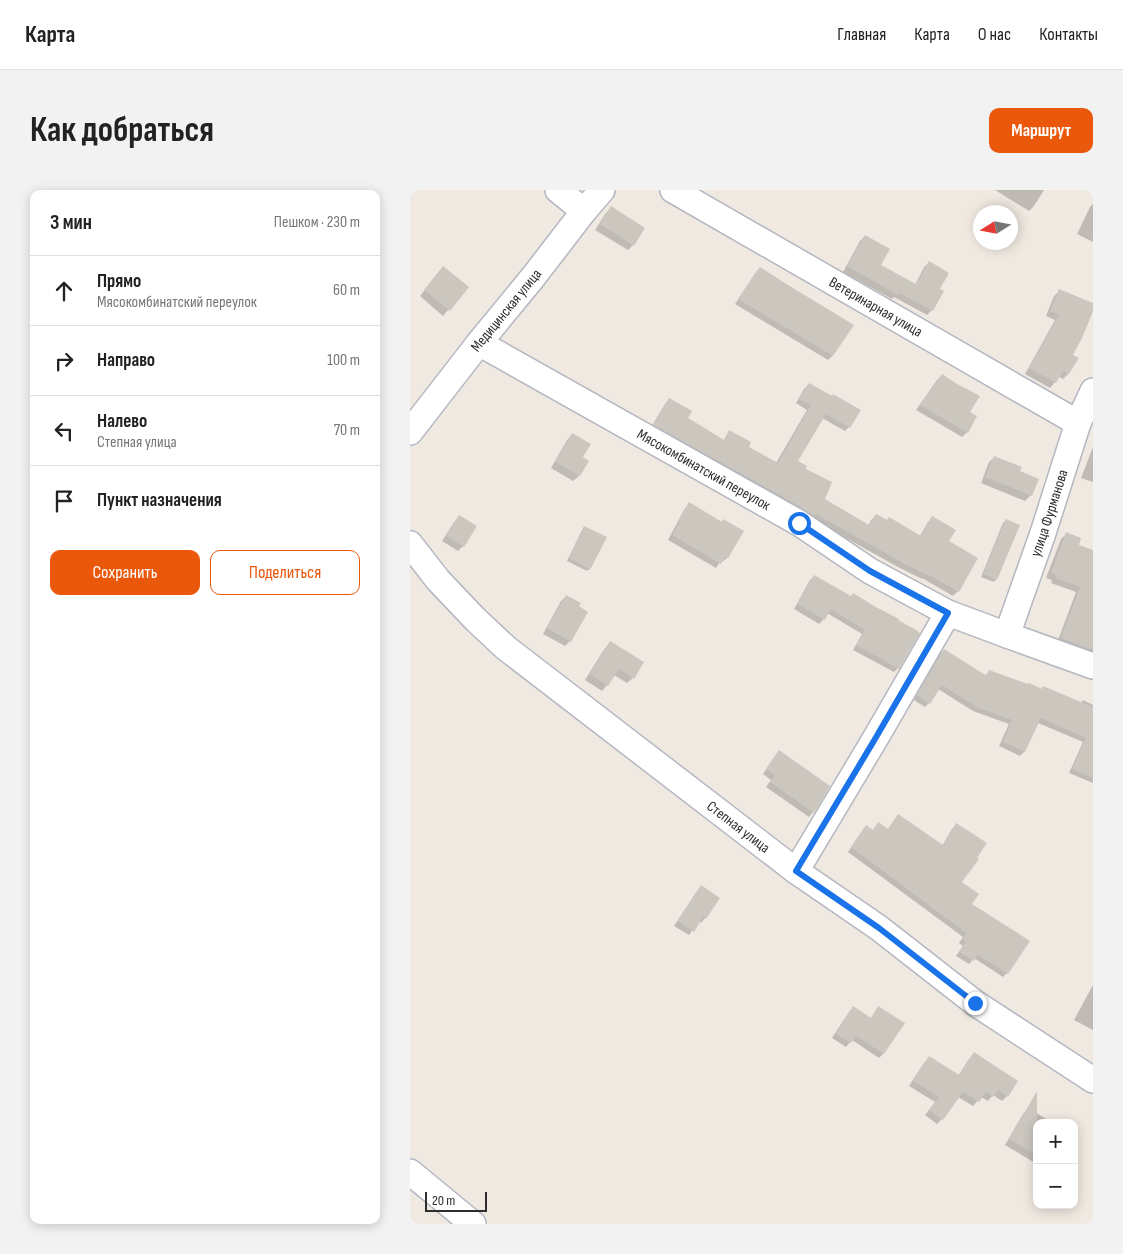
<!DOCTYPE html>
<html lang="ru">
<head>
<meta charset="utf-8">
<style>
  :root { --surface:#fff; --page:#f2f2f2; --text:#222; --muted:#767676; --line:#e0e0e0; --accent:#ea580c }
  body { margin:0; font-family:"Sofia Sans Condensed",sans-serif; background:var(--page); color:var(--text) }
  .controls { position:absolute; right:15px; bottom:15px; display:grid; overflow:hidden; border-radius:10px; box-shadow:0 2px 12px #0003 }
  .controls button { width:45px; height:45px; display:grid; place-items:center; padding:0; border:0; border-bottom:1px solid var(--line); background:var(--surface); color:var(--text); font:25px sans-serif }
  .compass { position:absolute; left:563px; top:15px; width:45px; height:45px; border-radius:50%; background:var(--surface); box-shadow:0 2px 12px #0003; rotate:259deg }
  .scale { position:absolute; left:15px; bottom:12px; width:62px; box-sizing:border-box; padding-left:5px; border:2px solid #2e2e2e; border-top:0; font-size:14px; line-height:18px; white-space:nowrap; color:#2e2e2e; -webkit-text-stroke:4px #fff; paint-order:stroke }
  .stop { position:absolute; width:15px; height:15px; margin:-11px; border:4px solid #1a73e8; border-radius:50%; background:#fff }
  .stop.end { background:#1a73e8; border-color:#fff; box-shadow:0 1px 5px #0008 }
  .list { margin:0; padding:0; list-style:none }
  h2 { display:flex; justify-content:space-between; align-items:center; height:65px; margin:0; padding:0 20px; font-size:21px }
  h2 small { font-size:16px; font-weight:400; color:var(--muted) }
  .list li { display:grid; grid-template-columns:32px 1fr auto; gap:15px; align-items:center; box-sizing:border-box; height:70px; padding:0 20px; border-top:1px solid var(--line) }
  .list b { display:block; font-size:19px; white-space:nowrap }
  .list p { margin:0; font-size:16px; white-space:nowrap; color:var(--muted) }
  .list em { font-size:16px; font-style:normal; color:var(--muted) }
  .actions { display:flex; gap:10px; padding:15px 20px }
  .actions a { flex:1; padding:11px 0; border:1px solid var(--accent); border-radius:10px; text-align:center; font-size:18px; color:var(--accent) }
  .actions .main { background:var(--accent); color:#fff }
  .icon { flex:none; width:28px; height:28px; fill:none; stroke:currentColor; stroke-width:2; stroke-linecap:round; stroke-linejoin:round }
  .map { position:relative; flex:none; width:683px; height:1034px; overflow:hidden; border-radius:10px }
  header { display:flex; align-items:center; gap:30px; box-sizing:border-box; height:70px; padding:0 25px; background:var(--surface); border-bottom:1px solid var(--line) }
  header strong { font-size:24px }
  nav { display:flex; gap:28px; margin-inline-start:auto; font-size:18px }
  .intro { display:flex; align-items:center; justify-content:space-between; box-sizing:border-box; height:120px; padding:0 30px }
  h1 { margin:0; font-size:35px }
  .button { padding:12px 22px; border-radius:10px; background:var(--accent); color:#fff; font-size:18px; font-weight:700 }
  main { display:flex; gap:30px; padding:0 30px }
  aside { flex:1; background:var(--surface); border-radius:10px; box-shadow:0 2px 12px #0003 }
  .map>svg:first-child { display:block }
  .shadow { fill:#0003 }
  .building { fill:#cbc7bf }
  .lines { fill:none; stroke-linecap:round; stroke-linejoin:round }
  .minor-casing { stroke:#b4b7c1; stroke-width:28 }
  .minor { stroke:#fff; stroke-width:25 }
  .route { stroke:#1a73e8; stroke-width:6 }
  .labels { text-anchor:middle; stroke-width:5; stroke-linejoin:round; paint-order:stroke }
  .street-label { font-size:15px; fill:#2e2e2e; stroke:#fff }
</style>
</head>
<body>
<header>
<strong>Карта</strong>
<nav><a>Главная</a><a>Карта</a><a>О нас</a><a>Контакты</a></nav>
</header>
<div class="intro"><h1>Как добраться</h1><a class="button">Маршрут</a></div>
<main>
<aside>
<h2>3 мин<small>Пешком · 230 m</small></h2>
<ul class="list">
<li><svg class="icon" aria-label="ahead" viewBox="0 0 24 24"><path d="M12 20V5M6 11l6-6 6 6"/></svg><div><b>Прямо</b><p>Мясокомбинатский переулок</p></div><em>60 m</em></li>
<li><svg class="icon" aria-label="right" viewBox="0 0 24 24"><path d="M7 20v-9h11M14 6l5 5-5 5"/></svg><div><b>Направо</b></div><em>100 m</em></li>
<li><svg class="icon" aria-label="left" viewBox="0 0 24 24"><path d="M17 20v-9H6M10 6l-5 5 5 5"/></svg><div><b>Налево</b><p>Степная улица</p></div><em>70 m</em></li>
<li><svg class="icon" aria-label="arrive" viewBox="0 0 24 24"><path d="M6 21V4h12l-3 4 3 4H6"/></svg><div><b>Пункт назначения</b></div></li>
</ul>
<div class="actions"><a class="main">Сохранить</a><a>Поделиться</a></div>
</aside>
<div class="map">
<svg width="683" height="1034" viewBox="0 0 683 1034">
  <rect width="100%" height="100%" fill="#efe9e1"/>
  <path class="shadow" d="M 585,0 L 634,0 L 624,16 L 619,21 Z
    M 683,14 L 683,52 L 667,44 L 680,17 Z
    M 202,17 L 223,55 L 218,60 L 185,40 L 196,23 Z
    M 455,46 L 470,75 L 505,95 L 514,77 L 519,73 L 529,99 L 522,120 L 517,125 L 484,107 L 482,109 L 433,82 L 450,51 Z
    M 350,78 L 442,135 L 422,166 L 418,170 L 325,114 L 346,82 Z
    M 28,83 L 57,97 L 33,126 L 10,106 Z
    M 650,100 L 683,114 L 683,118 L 661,166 L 667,169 L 658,184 L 653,189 L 649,187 L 645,192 L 640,198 L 615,184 L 645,130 L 636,126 L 644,106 Z
    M 532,185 L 559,223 L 557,242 L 552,247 L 506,220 L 527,190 Z
    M 399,194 L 439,237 L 435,241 L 412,228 L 386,271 L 394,279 L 413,309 L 458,336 L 461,330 L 466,326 L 510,346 L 518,332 L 523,327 L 537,352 L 567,369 L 548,401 L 543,406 L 512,388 L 512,389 L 488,377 L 240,239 L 255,214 L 259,209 L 276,228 L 313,251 L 320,242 L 337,257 L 366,273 L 397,220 L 386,213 L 394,199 Z
    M 162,245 L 171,267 L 177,271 L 169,286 L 163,291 L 141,278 L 157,250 Z
    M 683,257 L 683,292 L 671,288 Z
    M 585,267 L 608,282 L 621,305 L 615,311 L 571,293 L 579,272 Z
    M 279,314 L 311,333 L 313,331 L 332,342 L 317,368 L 312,372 L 311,371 L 306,378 L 258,350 L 275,318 Z
    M 49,327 L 53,356 L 48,361 L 32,351 L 44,332 Z
    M 596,330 L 586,389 L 584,392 L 571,387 L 593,333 Z
    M 172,340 L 179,379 L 177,381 L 157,371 Z
    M 656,344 L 667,356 L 683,362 L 683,466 L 647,453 L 666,402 L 641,393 L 642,390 L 636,388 L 651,349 Z
    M 404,386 L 440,407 L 487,430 L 488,478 L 484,482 L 443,460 L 452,444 L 417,423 L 414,429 L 409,434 L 384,419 L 400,390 Z
    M 157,406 L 160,451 L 155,456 L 133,444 L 151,411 Z
    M 201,453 L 223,488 L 217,493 L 204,485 L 197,495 L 192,501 L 175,490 L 195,458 Z
    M 534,460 L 575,486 L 579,482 L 631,500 L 633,497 L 671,513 L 673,510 L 683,515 L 683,593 L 659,583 L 673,552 L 628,533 L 614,562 L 610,566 L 589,556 L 599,534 L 563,521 L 528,499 L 519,513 L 515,517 L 504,510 L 530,464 Z
    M 365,566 L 419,596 L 403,622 L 399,627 L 356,597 L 361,590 L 353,584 Z
    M 546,635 L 551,693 L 597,783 L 593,787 L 564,768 L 559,774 L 546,766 L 553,756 L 549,753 L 553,747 L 438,662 L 453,640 L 462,641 L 465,638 L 478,640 L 532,656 L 542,639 Z
    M 291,697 L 308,708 L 295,728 L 291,733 L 289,731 L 279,745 L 264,736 L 287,701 Z
    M 683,795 L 683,840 L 664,830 Z
    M 443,818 L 460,829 L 468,818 L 493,834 L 473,864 L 469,868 L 442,850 L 436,857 L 422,848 L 439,822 Z
    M 564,864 L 597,906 L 592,911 L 583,905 L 578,911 L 571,907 L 563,916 L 548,907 L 532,929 L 527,934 L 515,925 L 525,912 L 499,896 L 514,873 L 519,868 L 548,886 L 559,869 Z
    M 618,918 L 643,933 L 627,933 L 627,971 L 625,973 L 595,955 L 613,924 Z"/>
  <path class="building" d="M 201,16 L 235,38 L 224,56 L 190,34 Z
    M 455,45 L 480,59 L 471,75 L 506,94 L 519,71 L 539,83 L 530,99 L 534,101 L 523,121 L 489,103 L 488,105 L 437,76 Z
    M 33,76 L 59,97 L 40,121 L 14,100 Z
    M 350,77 L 373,92 L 444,135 L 423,166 L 328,109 Z
    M 649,99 L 683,113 L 683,121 L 673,146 L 663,165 L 669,168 L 659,184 L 653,181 L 646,193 L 619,178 L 649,125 L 640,121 Z
    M 532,184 L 547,194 L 553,197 L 570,206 L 560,222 L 567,226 L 558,243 L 510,215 Z
    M 399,193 L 422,206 L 423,204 L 451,220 L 440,238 L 416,224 L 388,271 L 397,276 L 396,279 L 422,292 L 415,309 L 459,335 L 466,324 L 477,330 L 479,327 L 511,346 L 522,326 L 546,340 L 539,351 L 568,368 L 549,402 L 517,384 L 517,385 L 493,373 L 406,324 L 404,326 L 375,308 L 243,235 L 259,208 L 282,221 L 278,228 L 314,250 L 319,240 L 341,252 L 339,257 L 368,273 L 401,215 L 389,209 Z
    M 162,243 L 181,254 L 173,267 L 179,271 L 170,286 L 145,272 Z
    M 584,266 L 612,277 L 610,281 L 629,289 L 622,306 L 575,287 Z
    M 279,312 L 312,332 L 313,329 L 334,341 L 318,368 L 315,367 L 311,374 L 262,345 L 270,332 L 268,331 Z
    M 49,325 L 67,336 L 54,357 L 36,346 Z
    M 596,329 L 610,335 L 587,390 L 573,384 Z
    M 174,336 L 197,347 L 180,380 L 159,368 Z
    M 656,342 L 671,348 L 669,355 L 683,360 L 683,460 L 651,448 L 670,397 L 646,388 L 647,385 L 641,383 Z
    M 404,385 L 441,406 L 443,403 L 464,416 L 489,429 L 488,430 L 508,441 L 508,442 L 510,443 L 489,479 L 446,455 L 455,440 L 421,419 L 415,430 L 387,414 Z
    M 156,405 L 171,413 L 169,416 L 178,422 L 161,452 L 137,438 Z
    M 200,451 L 234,472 L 224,489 L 209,479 L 198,496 L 180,484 Z
    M 534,459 L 577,486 L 579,480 L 618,494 L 619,493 L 632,499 L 633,496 L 683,517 L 683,588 L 662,579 L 676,548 L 631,528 L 615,562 L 593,552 L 602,530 L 568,518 L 532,495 L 520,514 L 507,505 Z
    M 369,560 L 420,596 L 404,623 L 360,592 L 365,585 L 356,579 Z
    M 488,624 L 533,655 L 546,633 L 577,653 L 567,668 L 569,669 L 552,692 L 569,704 L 562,714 L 620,751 L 598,784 L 568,765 L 564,771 L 549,762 L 556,752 L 552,749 L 556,743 L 441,657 L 456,635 L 463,640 L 468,632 L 478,639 Z
    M 291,695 L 310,708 L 296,729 L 293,727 L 284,742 L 268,731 Z
    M 443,816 L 461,828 L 468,816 L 495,833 L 474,864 L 446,846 L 441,853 L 426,844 Z
    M 564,862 L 608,891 L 598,907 L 588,900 L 583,907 L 576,902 L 569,912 L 553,902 L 533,930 L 519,920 L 529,907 L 503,891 L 519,866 L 549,885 Z
    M 627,901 L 627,965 L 599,949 Z"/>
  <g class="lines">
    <g class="minor-casing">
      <g id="minor">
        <path d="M 148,0 L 174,21"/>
        <path id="s1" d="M 263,0 L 668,233"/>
        <path id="s2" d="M 69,153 L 389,333 L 460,381 L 538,423 L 597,445 L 683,476"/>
        <path id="s3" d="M 0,242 L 69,153 L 124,86 L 174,21 L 192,0"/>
        <path id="s4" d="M 0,354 L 28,390 L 65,429 L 96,458 L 386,681 L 469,738 L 565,813 L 683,890"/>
        <path id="s5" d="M 597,445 L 633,343 L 668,233 L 683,201"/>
        <path d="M 386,681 L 465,549 L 538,423"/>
        <path d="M 0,982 L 63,1034"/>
      </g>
    </g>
    <use href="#minor" class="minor"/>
  </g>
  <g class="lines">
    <path class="route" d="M 389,333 L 460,381 L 538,423 L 465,549 L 386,681 L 469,738 L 565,813"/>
  </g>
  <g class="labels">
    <g class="street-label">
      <text dy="5" stroke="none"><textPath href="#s1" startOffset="234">Ветеринарная улица</textPath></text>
      <text dy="5" stroke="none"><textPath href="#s3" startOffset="155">Медицинская улица</textPath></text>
      <text dy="5" stroke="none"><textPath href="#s2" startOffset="258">Мясокомбинатский переулок</textPath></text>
      <text dy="5" stroke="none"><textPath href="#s5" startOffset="129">улица Фурманова</textPath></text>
      <text dy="5" stroke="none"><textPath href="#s4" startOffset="435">Степная улица</textPath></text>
    </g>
  </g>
</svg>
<div class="controls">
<button>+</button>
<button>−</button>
</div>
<svg class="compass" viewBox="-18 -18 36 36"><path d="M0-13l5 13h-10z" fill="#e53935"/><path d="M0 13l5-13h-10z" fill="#767676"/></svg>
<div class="scale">20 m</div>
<div class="stop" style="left:389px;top:333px"></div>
<div class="stop end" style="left:565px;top:813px"></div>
</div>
</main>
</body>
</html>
